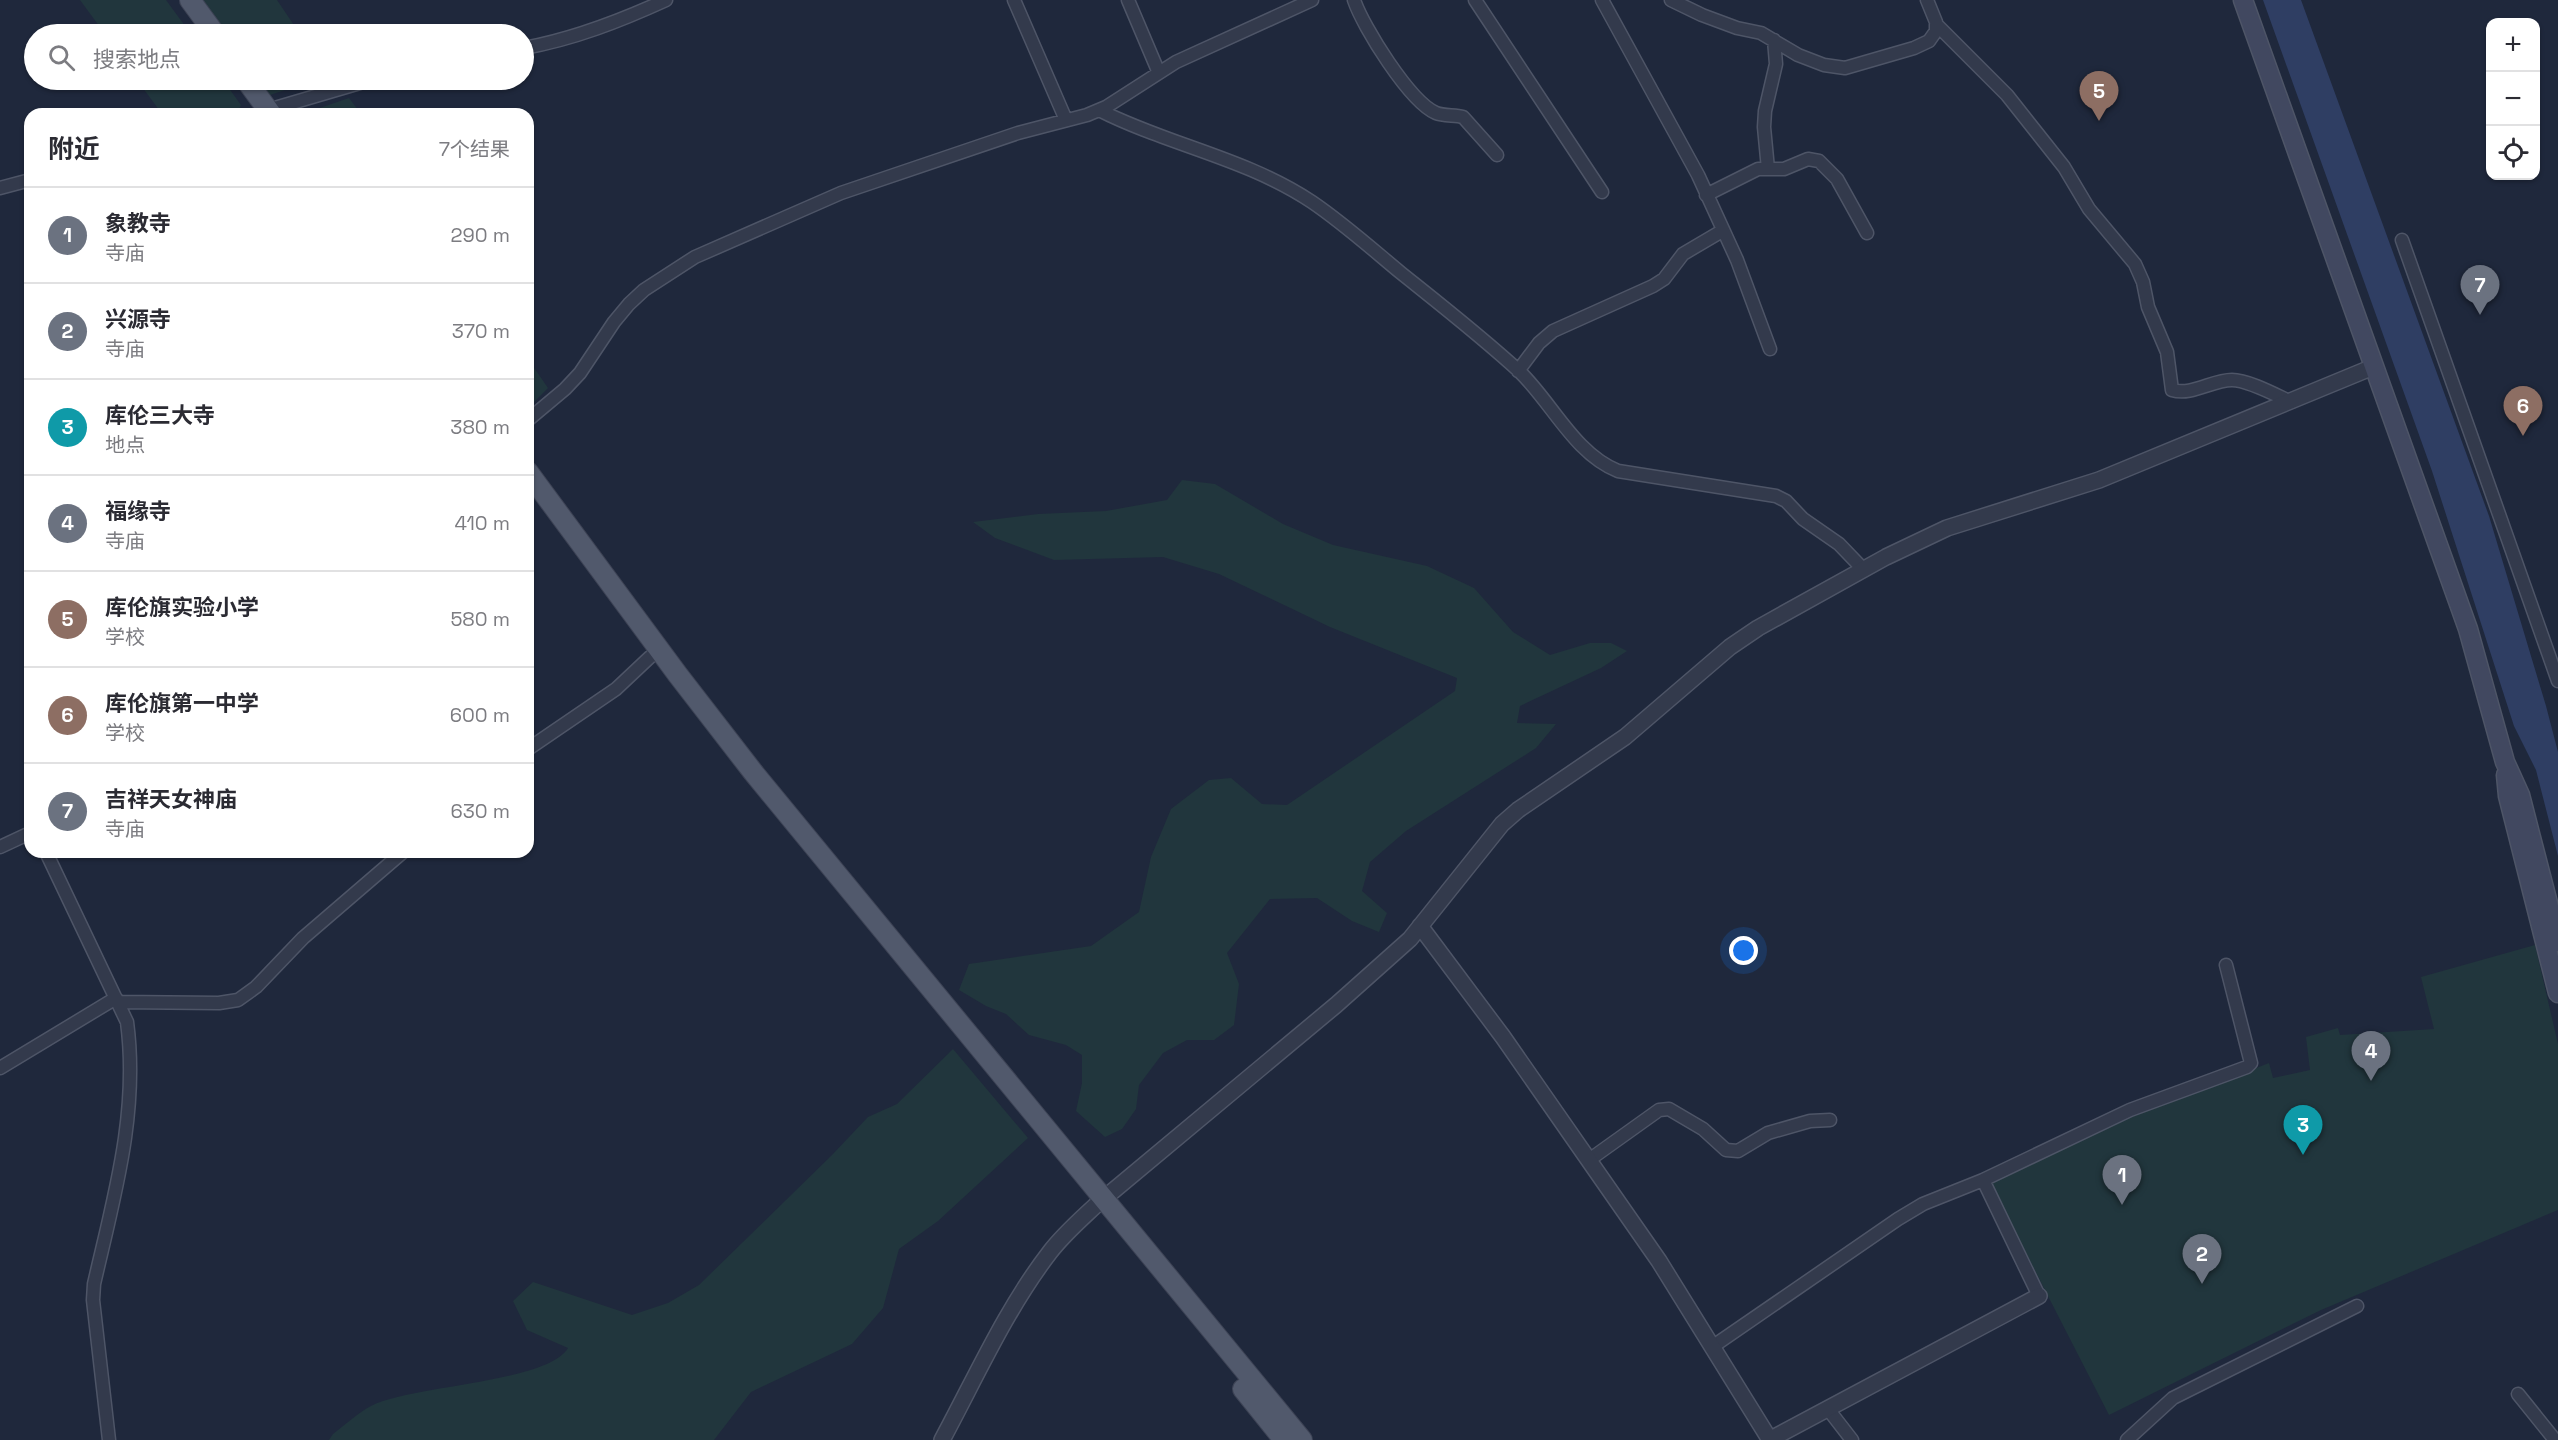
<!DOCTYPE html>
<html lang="zh">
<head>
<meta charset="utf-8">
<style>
  :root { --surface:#fff; --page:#f2f2f3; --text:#2b2b33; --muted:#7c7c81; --line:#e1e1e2; --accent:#4f5e8f }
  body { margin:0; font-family:"Space Grotesk","Noto Sans SC",sans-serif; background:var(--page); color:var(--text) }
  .controls { position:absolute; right:18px; top:18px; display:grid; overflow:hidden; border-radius:12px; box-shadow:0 2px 4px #0004 }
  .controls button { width:54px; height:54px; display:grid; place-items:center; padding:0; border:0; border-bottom:2px solid var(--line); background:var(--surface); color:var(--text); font:30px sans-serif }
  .you { position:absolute; left:1744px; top:951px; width:21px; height:21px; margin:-15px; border:4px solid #fff; border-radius:50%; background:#1a73e8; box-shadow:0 0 0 9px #1a73e833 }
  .badge { display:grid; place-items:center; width:39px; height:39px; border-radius:50%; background:var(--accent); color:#fff; font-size:20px; font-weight:700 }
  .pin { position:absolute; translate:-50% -50px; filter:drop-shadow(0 2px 3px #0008) }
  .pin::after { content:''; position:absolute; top:32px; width:21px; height:18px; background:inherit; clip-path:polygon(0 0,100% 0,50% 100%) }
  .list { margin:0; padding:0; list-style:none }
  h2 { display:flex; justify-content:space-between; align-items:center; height:78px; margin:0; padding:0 24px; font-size:26px }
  h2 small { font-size:20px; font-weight:400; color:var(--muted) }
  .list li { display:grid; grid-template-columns:39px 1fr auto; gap:18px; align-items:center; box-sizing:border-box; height:96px; padding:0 24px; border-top:2px solid var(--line) }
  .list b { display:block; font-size:22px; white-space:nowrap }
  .list p { margin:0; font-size:20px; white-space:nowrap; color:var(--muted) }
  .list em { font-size:20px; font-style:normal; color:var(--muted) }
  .icon { flex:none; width:33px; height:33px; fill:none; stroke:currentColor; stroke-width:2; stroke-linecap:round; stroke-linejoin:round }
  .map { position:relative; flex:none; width:2558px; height:1440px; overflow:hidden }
  .search { position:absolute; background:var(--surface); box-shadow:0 2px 4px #0004; left:24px; top:24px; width:510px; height:66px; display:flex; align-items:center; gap:15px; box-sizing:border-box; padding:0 21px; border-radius:33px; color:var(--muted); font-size:22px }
  .panel { position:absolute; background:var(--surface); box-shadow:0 2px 4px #0004; left:24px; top:108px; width:510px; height:750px; border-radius:18px }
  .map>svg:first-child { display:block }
  .green { fill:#21363d }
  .water { fill:#2f3e63 }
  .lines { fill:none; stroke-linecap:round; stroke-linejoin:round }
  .minor-casing { stroke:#4e5567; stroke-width:15 }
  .tertiary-casing { stroke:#4e5567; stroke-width:18 }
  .secondary-casing { stroke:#4e5567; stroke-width:21 }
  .primary-casing { stroke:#3d4355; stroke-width:22 }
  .minor { stroke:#333a4c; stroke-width:12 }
  .tertiary { stroke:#333a4c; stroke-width:15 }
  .secondary { stroke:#414860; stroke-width:18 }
  .primary { stroke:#51596c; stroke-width:20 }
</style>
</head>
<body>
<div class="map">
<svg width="2558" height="1440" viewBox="0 0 2558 1440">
  <rect width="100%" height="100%" fill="#1f283c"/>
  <path class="green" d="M 80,0 L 166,0 L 191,34 L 105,34 Z
    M 202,0 L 277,0 L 300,34 L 227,34 Z
    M 137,80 L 223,80 L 241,105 L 238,111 L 232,114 L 162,114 Z
    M 259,80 L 315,80 L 270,95 Z
    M 349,98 L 361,114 L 302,114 Z
    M 528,359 L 548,388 L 528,408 Z
    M 1182,480 L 1215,484 L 1283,524 L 1333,545 L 1427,566 L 1474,588 L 1513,632 L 1550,655 L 1590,643 L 1611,643 L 1627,651 L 1601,668 L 1520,706 L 1517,723 L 1556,724 L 1536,748 L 1406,831 L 1370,862 L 1362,891 L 1387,913 L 1379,932 L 1352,921 L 1317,898 L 1270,899 L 1227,953 L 1239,984 L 1234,1025 L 1214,1040 L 1187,1040 L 1163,1053 L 1139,1085 L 1136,1109 L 1122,1129 L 1105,1137 L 1076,1111 L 1082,1083 L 1082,1055 L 1066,1045 L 1029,1035 L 1006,1014 L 986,1006 L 959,990 L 969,964 L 1091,946 L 1139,912 L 1151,857 L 1171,809 L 1209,780 L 1231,778 L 1262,804 L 1287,805 L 1455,691 L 1457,678 L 1330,627 L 1219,574 L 1163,557 L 1054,560 L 995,538 L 973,522 L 1038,514 L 1106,511 L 1167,500 Z
    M 2535,945 L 2558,1044 L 2558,1210 L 2321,1310 L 2109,1415 L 1990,1183 L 2105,1127 L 2269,1063 L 2273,1078 L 2310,1070 L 2306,1037 L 2338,1028 L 2340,1035 L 2434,1029 L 2421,977 Z
    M 953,1049 L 1028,1138 L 938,1221 L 899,1249 L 883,1308 L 852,1344 L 751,1392 L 714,1440 L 329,1440 L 333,1434 C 345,1425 358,1413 371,1406 C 411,1385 547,1383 568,1348 L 527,1330 L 513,1301 L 533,1282 L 632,1315 L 668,1303 L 699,1285 L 832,1155 L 868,1117 L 897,1104 Z"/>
  <path class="water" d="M 2263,0 L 2301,0 L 2489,516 L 2546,706 L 2558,752 L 2558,856 L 2536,770 L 2514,726 L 2432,471 Z"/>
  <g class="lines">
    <g class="minor-casing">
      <path id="minor" d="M 1014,0 L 1066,120
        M 1128,0 L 1159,73
        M 1354,0 C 1363,27 1410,102 1436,113 C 1443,116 1455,115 1463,117 L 1497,155
        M 1475,0 L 1602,192
        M 1602,0 L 1698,175 L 1737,260 L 1770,349
        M 1671,0 L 1702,15 L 1737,28 L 1761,33 L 1798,55 L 1824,65 L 1845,68 L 1914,48 L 1929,41 L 1936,31 L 1936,22 L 1927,0
        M 1936,24 L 2007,95 L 2064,167 L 2089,209 L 2135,264 L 2143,282 L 2148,307 L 2167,352 L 2172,390 C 2192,396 2212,380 2232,380 C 2248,380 2276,395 2291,402
        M 524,48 C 574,39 620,21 666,0
        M 268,110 L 370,80
        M 1099,110 C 1168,145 1246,158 1312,202 C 1343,223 1372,249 1401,273 C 1441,305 1482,337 1520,372 C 1552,403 1575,454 1618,471 L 1776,496 L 1786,501 L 1803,519 L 1839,544 L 1863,569
        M 1768,169 L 1764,127 L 1765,111 L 1776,64 L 1774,40
        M 0,188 L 30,180
        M 1706,195 L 1758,169 L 1784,169 L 1808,159 L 1819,161 L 1837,179 L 1867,233
        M 2402,240 L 2558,681
        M 1518,371 L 1539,343 L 1553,331 L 1653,286 L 1664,279 L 1683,254 L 1722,231
        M 528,420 L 565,389 L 580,373 L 614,322 L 629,304 L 644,290 L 695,257 L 841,193 L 1018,133 L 1087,115 L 1106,107 L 1176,62 L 1312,0
        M 528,749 L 616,689 L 650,657
        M 0,847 L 30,833
        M 46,852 L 127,1022 C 139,1112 114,1197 94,1284 L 93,1300 L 109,1440
        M 118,1002 L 219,1003 L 238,1000 L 256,987 L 303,938 L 403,852
        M 0,1068 L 116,998
        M 1589,1160 L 1659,1110 L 1669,1109 L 1703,1129 L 1726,1150 L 1738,1151 L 1768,1133 L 1810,1121 L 1830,1120
        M 2039,1296 L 1983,1180 L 2130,1110 L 2247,1067 L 2251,1063 L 2226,965
        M 1712,1347 L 1898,1219 L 1923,1204 L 1983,1180
        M 2518,1394 L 2555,1440
        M 1828,1409 L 1852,1440
        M 2127,1440 L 2173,1398 L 2357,1306"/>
    </g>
    <g class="tertiary-casing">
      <path id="tertiary" d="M 1420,926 L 1503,1037 L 1659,1261 L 1770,1440
        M 942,1440 C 976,1377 1006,1309 1050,1252 C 1063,1235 1079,1221 1095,1206 L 1336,1005 L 1410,939 L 1502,824 L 1518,810 L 1625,737 L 1730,647 L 1758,628 L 1886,557 L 1947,528 L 2099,480 L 2373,367
        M 1769,1440 L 2039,1296"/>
    </g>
    <g class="secondary-casing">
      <path id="secondary" d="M 2243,0 L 2468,629 L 2505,762 L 2520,795 L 2558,942
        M 2506,775 L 2508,796 L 2558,993"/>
    </g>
    <g class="primary-casing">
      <path id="primary" d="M 190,0 L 215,34
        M 246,80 L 271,114
        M 528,472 L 678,675 L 753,772 L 1302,1440
        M 1243,1389 L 1284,1440"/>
    </g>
    <use href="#minor" class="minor"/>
    <use href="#tertiary" class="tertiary"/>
    <use href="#secondary" class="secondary"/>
    <use href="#primary" class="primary"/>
  </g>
</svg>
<div class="controls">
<button>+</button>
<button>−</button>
<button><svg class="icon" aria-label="locate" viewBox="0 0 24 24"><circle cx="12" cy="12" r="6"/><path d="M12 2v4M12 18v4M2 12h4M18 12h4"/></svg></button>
</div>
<div class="you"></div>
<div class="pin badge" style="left:2122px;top:1205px;background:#6b7280">1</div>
<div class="pin badge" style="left:2202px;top:1284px;background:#6b7280">2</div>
<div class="pin badge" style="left:2303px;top:1155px;background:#0f9aa8">3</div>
<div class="pin badge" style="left:2371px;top:1081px;background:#6b7280">4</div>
<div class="pin badge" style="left:2099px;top:121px;background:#8d6e63">5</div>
<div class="pin badge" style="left:2523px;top:436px;background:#8d6e63">6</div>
<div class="pin badge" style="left:2480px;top:315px;background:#6b7280">7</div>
<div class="search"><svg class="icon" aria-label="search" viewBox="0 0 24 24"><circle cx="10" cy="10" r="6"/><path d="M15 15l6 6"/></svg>搜索地点</div>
<section class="panel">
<h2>附近<small>7个结果</small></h2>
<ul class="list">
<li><span class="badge" style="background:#6b7280">1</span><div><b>象教寺</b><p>寺庙</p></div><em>290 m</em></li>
<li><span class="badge" style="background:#6b7280">2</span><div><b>兴源寺</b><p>寺庙</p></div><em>370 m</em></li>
<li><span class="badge" style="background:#0f9aa8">3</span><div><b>库伦三大寺</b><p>地点</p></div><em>380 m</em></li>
<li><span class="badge" style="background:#6b7280">4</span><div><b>福缘寺</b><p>寺庙</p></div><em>410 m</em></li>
<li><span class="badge" style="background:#8d6e63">5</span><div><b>库伦旗实验小学</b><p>学校</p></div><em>580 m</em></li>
<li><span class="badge" style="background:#8d6e63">6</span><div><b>库伦旗第一中学</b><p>学校</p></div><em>600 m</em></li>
<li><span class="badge" style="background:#6b7280">7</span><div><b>吉祥天女神庙</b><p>寺庙</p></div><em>630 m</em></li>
</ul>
</section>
</div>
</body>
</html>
